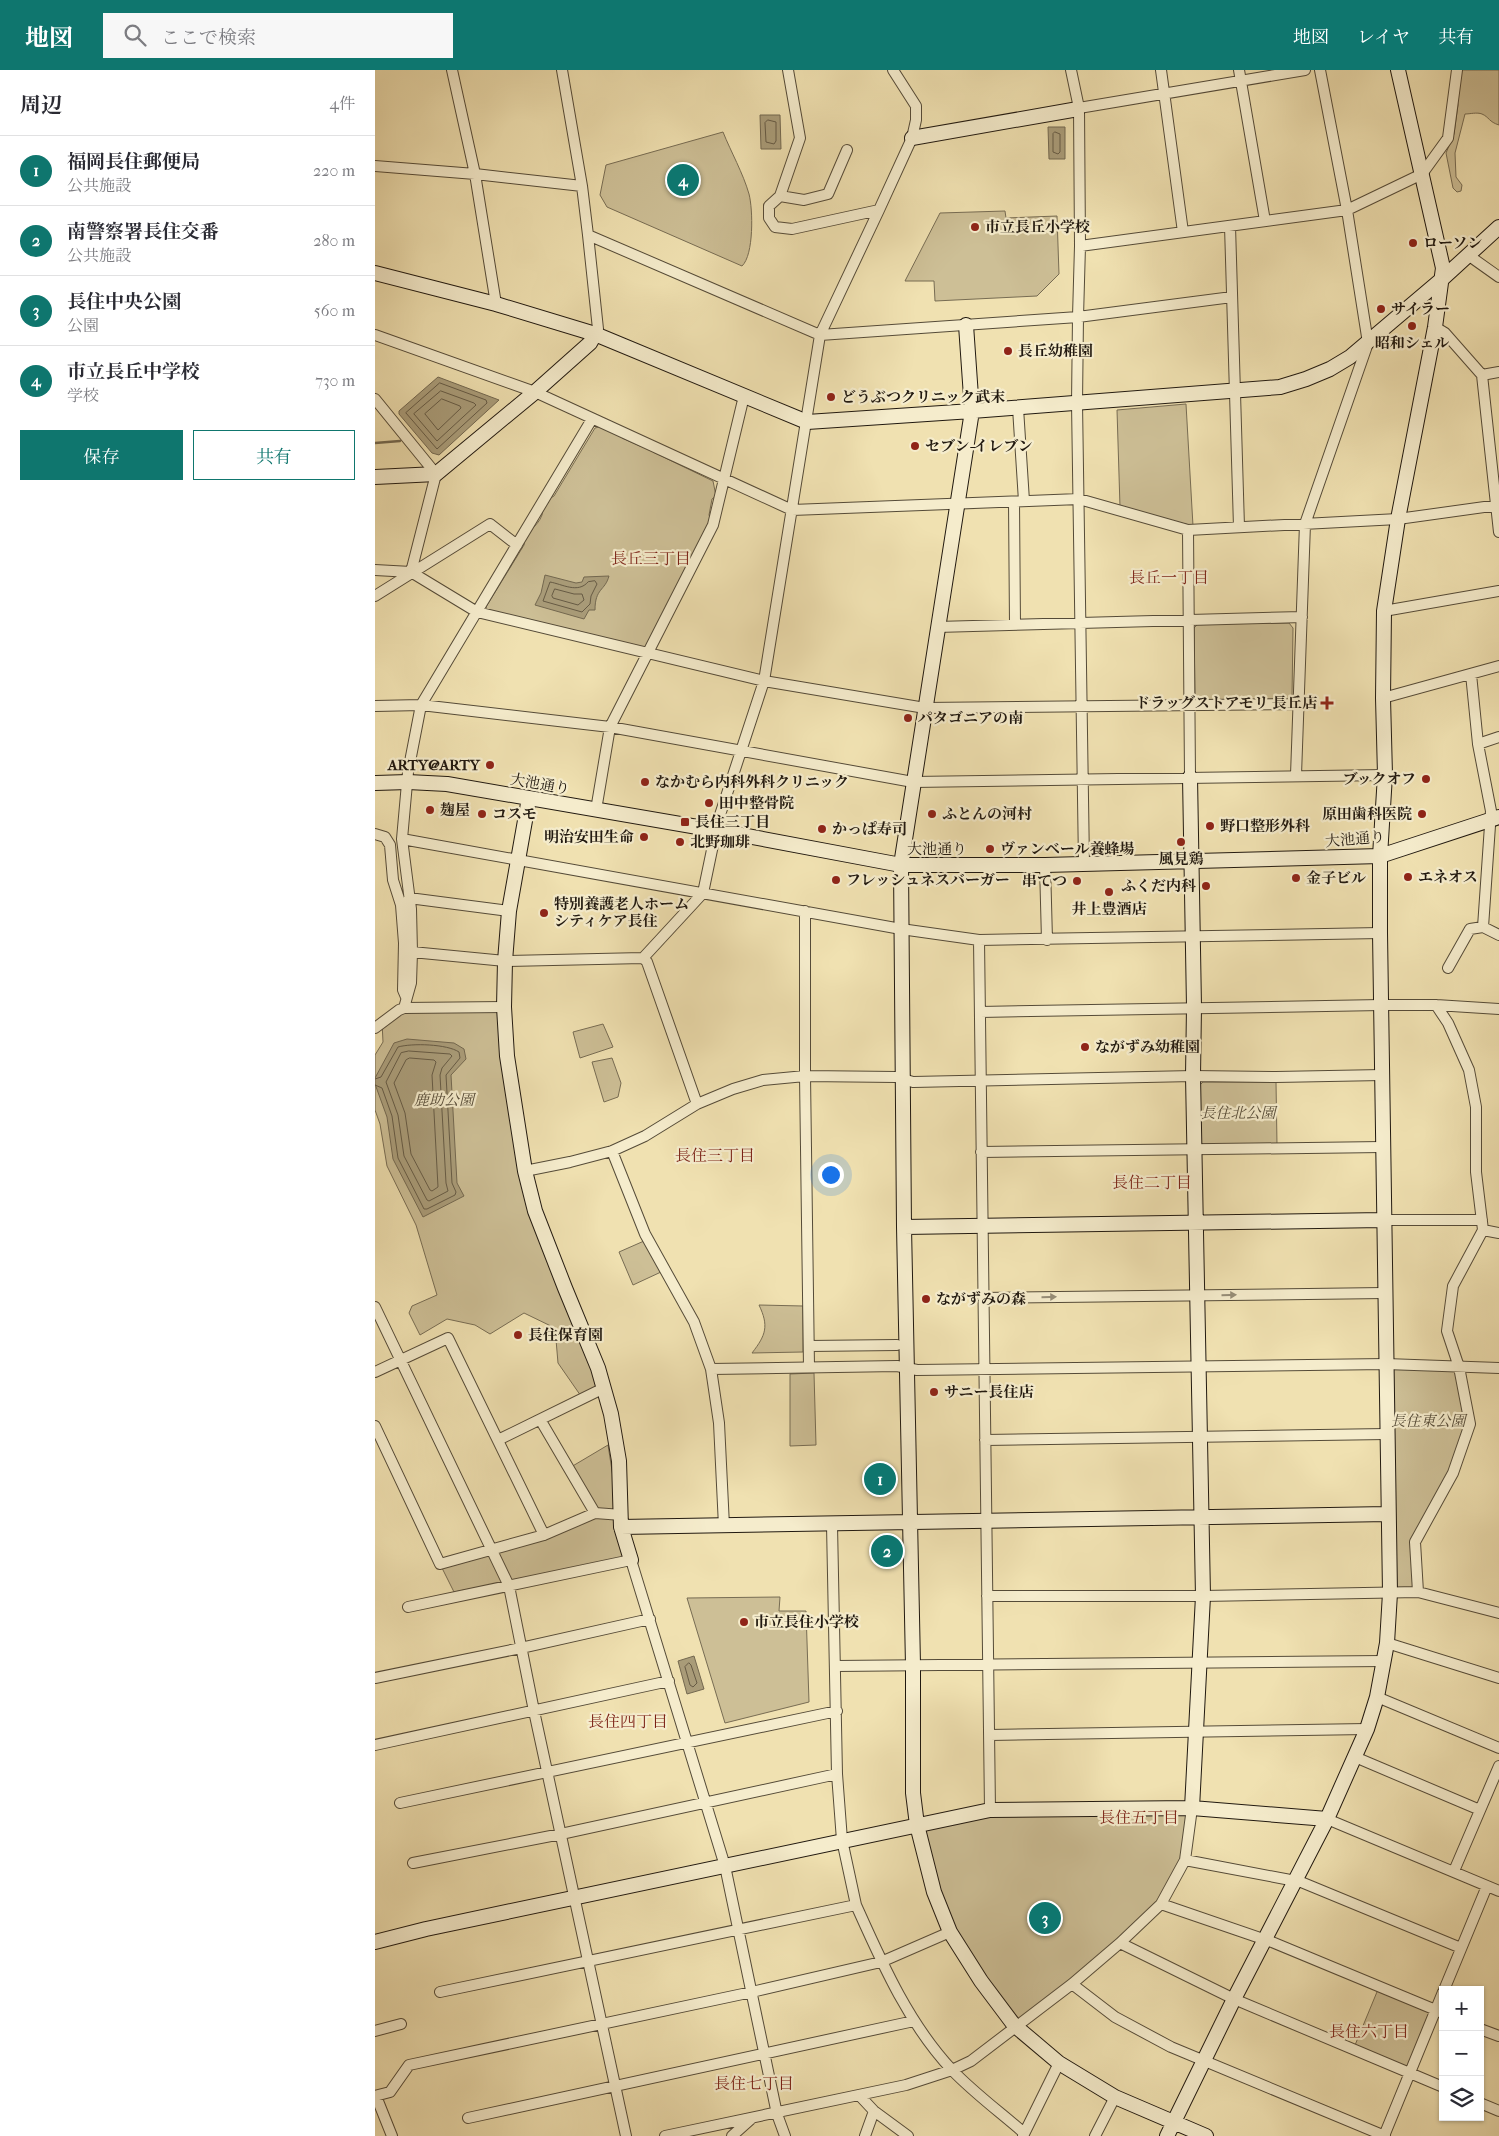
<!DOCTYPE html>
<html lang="ja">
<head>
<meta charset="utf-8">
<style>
  :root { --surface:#fff; --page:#f7f7f7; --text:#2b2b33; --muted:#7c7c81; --line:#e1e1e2; --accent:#0f766e }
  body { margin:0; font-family:"IM FELL French Canon","Noto Serif JP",serif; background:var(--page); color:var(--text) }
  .controls { position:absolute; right:15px; bottom:15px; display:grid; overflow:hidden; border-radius:0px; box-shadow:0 1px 4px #0004 }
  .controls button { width:45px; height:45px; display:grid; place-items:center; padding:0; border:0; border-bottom:1px solid var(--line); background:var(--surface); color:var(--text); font:25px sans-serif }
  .you { position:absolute; left:455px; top:1104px; width:18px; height:18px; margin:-12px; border:4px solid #fff; border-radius:50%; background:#1a73e8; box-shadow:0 0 0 8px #1a73e833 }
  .badge { display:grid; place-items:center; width:32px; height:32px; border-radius:50%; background:var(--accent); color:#fff; font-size:16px; font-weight:700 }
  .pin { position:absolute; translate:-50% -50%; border:2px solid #fff; box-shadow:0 1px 5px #0006 }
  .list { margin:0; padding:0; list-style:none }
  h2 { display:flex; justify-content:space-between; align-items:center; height:65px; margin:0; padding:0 20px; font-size:21px }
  h2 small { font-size:16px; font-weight:400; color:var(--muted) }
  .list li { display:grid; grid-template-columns:32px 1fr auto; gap:15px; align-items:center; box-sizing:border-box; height:70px; padding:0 20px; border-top:1px solid var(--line) }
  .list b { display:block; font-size:19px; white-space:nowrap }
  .list p { margin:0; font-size:16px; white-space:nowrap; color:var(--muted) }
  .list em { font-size:16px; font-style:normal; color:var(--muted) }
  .actions { display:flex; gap:10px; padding:15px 20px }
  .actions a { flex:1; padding:11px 0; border:1px solid var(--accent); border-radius:0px; text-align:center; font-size:18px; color:var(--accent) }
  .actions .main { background:var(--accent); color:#fff }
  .icon { flex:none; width:28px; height:28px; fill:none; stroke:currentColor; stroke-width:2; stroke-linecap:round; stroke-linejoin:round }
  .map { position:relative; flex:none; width:1124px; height:2066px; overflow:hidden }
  header { display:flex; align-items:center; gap:30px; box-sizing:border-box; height:70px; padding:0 25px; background:var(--accent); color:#fff }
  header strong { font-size:24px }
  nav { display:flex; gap:28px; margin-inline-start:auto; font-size:18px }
  .search { width:350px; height:45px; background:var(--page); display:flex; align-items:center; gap:12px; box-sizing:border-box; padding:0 18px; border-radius:0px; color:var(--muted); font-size:19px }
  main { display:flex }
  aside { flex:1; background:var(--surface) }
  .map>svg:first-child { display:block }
  .green { fill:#cdbf96; stroke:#776c53 }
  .water { fill:#aa9d7a; stroke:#736850 }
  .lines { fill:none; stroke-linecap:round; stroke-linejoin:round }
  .shore { stroke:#665b45; stroke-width:1 }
  .stream { stroke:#736850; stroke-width:2.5 }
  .street-casing { stroke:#554b38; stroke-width:12 }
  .secondary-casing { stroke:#211910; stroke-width:16 }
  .street { stroke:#f5eccc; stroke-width:10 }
  .secondary { stroke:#f5eccc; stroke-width:14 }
  .oneway { fill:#968d77 }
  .poi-dot { fill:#8f2418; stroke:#f5eccc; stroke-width:2 }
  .labels { text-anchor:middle; stroke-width:4.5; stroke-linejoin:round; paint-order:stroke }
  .poi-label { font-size:15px; font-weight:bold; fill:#211910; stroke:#f5eccc; text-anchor:start }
  .street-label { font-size:15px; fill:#211910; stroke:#f5eccc }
  .park-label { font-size:15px; font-style:italic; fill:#554b38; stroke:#f5eccc }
  .neighbourhood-label { font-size:16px; fill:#7a1f14; stroke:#f5eccc }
</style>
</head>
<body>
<header>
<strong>地図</strong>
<div class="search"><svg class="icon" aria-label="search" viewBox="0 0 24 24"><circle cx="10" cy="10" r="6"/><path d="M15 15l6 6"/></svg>ここで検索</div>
<nav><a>地図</a><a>レイヤ</a><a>共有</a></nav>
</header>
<main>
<aside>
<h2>周辺<small>4件</small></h2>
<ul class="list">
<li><span class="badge">1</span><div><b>福岡長住郵便局</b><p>公共施設</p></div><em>220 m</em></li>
<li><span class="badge">2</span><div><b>南警察署長住交番</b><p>公共施設</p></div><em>280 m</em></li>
<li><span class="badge">3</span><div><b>長住中央公園</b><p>公園</p></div><em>560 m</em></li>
<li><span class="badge">4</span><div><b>市立長丘中学校</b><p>学校</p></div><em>730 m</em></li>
</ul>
<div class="actions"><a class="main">保存</a><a>共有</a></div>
</aside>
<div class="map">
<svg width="1124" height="2066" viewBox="0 0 1124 2066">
  <rect width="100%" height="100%" fill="#f0e1b1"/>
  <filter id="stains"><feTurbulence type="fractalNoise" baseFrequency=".004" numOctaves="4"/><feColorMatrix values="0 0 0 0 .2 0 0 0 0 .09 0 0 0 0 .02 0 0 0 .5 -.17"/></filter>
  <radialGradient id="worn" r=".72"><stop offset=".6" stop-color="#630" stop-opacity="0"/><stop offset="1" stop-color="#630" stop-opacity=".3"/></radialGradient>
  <path class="green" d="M 1085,0 L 1124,0 L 1124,55 C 1114,52 1114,47 1107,44 C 1102,42 1095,44 1090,44 L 1080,83 L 1081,107 L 1087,115 L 1086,121 L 1082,122 L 1078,118 L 1071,83 L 1079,64 L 1083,35 L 1082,28 Z
    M 348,62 C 356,82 368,103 374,124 C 378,139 379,185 367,196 L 232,137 L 225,125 L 231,95 Z
    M 630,141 L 631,148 L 682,146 L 684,204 L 662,226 L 560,231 L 559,211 L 530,211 L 565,143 Z
    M 811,334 L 818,456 L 745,437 L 742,340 Z
    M 224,357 L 247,365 L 247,368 L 265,376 L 267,375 L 277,379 L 278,382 L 338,411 L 341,426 L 337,429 L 334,445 L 336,450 L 271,581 L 113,541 L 111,537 L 149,475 C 149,462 163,457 167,445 C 168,440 168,435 172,430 C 174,429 177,427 179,426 L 220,358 Z
    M 914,553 L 918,558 L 917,627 L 911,631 L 826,631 L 820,627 L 819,558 L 823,554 Z
    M 129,937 L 150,1101 L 229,1318 L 208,1329 L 183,1293 L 180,1258 L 149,1243 L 115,1264 L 100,1255 L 72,1249 L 45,1265 L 34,1243 L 37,1236 L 62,1225 L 41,1155 L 12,1096 L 5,1054 L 0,1040 L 0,985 L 8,972 L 7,952 L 24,940 Z
    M 228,954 L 238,977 L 205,988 L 198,962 Z
    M 237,988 L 246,1013 L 243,1027 L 229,1032 L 217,992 Z
    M 828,1012 L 901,1012 L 902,1075 L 828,1074 L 825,1072 L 825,1015 Z
    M 269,1171 L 286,1202 L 258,1215 L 244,1182 Z
    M 384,1235 L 428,1236 L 428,1282 L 377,1283 C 391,1265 394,1256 384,1235 Z
    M 1011,1294 L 1084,1297 L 1095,1354 L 1078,1403 L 1040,1472 L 1043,1522 L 1020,1523 Z
    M 439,1303 L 441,1375 L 415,1376 L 415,1304 Z
    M 233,1375 L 238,1407 L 239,1441 L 222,1440 L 196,1397 Z
    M 221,1445 L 240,1447 L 239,1455 L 249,1489 L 79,1522 L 67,1498 Z
    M 405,1527 L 404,1541 L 431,1541 L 434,1632 L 350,1653 L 312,1528 Z
    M 817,1738 L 814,1771 L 786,1834 L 641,1957 L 575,1862 L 542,1755 L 615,1740 Z
    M 1004,1917 L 1061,1940 L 1035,2003 L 978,1980 Z"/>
  <path class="water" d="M 385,45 L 405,45 L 406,79 L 386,79 Z
    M 673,57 L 690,57 L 690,89 L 674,89 Z
    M 63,307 L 124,330 L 64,385 L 57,383 L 24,344 L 24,341 Z
    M 170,505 L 201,513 L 207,512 L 209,507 L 234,506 C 230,521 220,518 220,540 L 214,540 L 209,549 L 160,535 L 166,523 Z
    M 32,969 L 79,973 L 89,979 L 91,989 L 76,1005 L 82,1113 L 89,1126 L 48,1147 L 18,1089 L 12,1047 L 0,1014 L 0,1008 L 19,973 Z
    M 319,1586 L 329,1619 L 312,1624 L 303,1591 Z"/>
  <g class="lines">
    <path class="shore" d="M 393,50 L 401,52 L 401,71 L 399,74 L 391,72 L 390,53 Z
      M 680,62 L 685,64 L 685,82 L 683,84 L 678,82 L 678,64 Z
      M 65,313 L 111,330 L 112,333 L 62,379 L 31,343 Z
      M 66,321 L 99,333 L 101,335 L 62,371 L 39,344 Z
      M 67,329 L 85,336 L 86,338 L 63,360 L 50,344 Z
      M 220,511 L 222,514 L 216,526 L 215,534 L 207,542 L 168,531 L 175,512 C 187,514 203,524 213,512 Z
      M 180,519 L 199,524 L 207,524 L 209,530 L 203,535 L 178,528 L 177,526 Z
      M 34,981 L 75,984 L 77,986 L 67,998 L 65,1005 L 71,1113 L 73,1121 L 54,1131 L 52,1130 L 29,1086 L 23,1045 L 11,1012 L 26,983 Z
      M 35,988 L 59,990 L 61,992 L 57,1005 L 63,1117 L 57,1121 L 55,1120 L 36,1084 L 30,1043 L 19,1013 L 31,990 Z
      M 0,1009 L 6,1007 L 23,977 C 37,973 72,974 84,982 L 85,988 L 71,1005 L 77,1113 L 81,1122 L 80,1125 L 52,1139 L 49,1139 L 23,1088 L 17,1046 L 7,1018 L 0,1015
      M 314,1593 L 316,1595 L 322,1613 L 318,1617 L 315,1615 L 310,1597 Z"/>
    <path class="stream" d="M 0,373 L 25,371"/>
    <g class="street-casing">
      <path id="street" d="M 77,0 L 100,104 L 121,234
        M 187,0 L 207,116
        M 413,0 L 425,68 L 405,126 L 394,136 L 394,148 L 400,157 L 417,159 L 504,140
        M 786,0 L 808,162
        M 864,0 L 890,151
        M 704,38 L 930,0
        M 0,96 L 100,104 L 207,116 L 213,165
        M 405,126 L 429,130 L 453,124 L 472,80
        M 855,156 L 864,457
        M 705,176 L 972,140 L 1047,104 L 1073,68 L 1082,0
        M 1093,185 L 1124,207
        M 1060,257 L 1070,263 L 1107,305 L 1124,462
        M 220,264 L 223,259 L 213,165 L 445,265 L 703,247 L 705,176 L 704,38 L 696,0
        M 0,265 L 160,322 L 417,440 L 704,429 L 813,460 L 1023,449 L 1124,435
        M 1107,305 L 1124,302
        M 0,329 L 61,404 L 36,502
        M 643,338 L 649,431
        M 639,432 L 640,555
        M 813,460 L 815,707
        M 0,500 L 36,502 L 102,542 L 389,611 L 550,638 L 923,634
        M 0,526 L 115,454 L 142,475
        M 1009,541 L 1124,521
        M 562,557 L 927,547
        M 1096,604 L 1103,674 L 1116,741 L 1108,857
        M 1008,628 L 1124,596
        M 0,636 L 46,635 L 235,657 L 538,712 L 1010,705
        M 1103,674 L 1124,667
        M 921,705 L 930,454 L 993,273 L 972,140 L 945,0
        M 221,740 L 235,657 L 338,455 L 369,326
        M 0,764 L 10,767 L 15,775 L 18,810 L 26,835 L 29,873 L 28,920 L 31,927
        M 27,769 L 526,859 L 604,870 L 1005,863
        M 709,794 L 702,333 L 703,247 L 857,227
        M 670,795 L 672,870
        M 34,828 L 134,841
        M 430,841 L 430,1006 L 434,1297
        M 604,870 L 615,1740
        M 37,882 L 36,839 L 27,769 L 33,702 L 46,635 L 217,349
        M 268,888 L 272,892 L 322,1034
        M 1073,898 L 1095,859 L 1108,857 L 1124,865
        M 1061,935 L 1073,953 L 1094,1000 L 1101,1037 L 1101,1102 L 1108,1160 L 1124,1163
        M 29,938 L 129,937
        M 605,942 L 1006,935 L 1061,935 L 1124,939
        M 0,958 L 24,940 L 29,938 L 36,913 L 37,882 L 130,891 L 268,888 L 328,823 L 343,751 L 389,611 L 445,265 L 504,140 L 537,68 L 541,50 L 541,36 L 518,0
        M 237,1081 L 270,1164 L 319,1252 L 336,1299 L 522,1296 L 542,1300 L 1011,1294 L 1124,1298
        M 606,1082 L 1007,1077
        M 150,1101 L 195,1092 L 237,1081 L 270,1066 L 322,1034 L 358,1019 L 388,1010 L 430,1006 L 521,1007 L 538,1012 L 818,1006 L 901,1007 L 1007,1005
        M 1008,1150 L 1107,1150
        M 1108,1160 L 1078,1216 L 1072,1261 L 1084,1297 L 1095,1354 L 1078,1403 L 1040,1472 L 1043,1522 L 1124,1543
        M 608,1228 L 1009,1223
        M 0,1237 L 134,1516 L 159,1641 L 251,2066
        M 434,1276 L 522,1275
        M 336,1299 L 344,1353 L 349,1456
        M 0,1302 L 73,1268 L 169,1465
        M 166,1351 L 220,1443
        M 0,1356 L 65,1494 L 169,1465 L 220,1443 L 247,1445
        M 123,1370 L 229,1318
        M 610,1370 L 1011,1364
        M 457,1455 L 462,1704
        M 612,1526 L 828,1526 L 1043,1522
        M 33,1537 L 256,1490 L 350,1796 L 402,2044 L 410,2066
        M 1012,1573 L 1124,1608
        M 461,1596 L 1009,1591
        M 0,1608 L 146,1578 L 275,1549
        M 1002,1627 L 1124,1678
        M 615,1665 L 992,1659
        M 0,1675 L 294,1611
        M 980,1687 L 1105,1740
        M 25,1733 L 462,1641
        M 952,1749 L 1124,1821
        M 810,1790 L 926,1812 L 1086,1878
        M 38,1793 L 186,1764 L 462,1704 L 467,1770 L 481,1835 L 65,1922
        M 1079,1801 L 1124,1696
        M 786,1834 L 897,1872 L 1068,1943
        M 481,1835 C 507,1893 533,1953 577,2000 C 599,2023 625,2042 649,2063
        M 745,1873 L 859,1929 L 1068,2017
        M 697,1914 L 740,1947 L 796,1977 L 1010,2066
        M 1069,1920 L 1112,1816
        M 1105,1959 L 1124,1966
        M 0,1961 L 26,1954
        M 484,2025 L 499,2041 L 533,2066
        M 0,2026 L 15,2022 L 34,1995 L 377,1922 L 506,1892 L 575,1862
        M 1,2026 L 17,2066
        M 1105,2033 L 1124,2041
        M 93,2048 L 539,1951
        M 290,2066 L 531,2015 L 577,2000 L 596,1991 L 697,1914 L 745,1873 L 786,1834 L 810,1790 L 817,1738
        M 357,2066 L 376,2049
        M 490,2066 L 499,2041
        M 648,2066 L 684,1993
        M 720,2066 L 740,2027
        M 1009,2066 L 1068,1922"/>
    </g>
    <g class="secondary-casing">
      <path id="secondary" d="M 537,68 L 703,39
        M 0,203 L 121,234 L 220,264 L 432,352 L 597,341 L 905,317 L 931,309 L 955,299 L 975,287 L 1067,209 L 1124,157
        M 591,255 L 597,341 L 526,795 L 529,1157 L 538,1595 L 538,1723 L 542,1755 L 559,1822 L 575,1862 L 606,1911 L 639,1955 L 684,1993 L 740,2027 L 831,2066
        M 0,407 L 61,404 L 160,322 L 215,273 L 220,264
        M 815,707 L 819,937 L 818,1006 L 828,1526 L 817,1738
        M 0,713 L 33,712 L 72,714 L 340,760 L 526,795 L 670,795 L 1005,786 L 1124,747
        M 154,728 L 134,841 L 130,891 L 129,937 L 132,986 L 150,1101 L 160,1141 L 190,1218 L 223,1298 L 236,1344 L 244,1391 L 246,1457 L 256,1490
        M 529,1157 L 1008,1150
        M 246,1457 L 1013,1444
        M 0,1872 L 51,1859 L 615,1740 L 817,1738 L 952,1749
        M 792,2066 L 859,1929 L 952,1749 L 992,1659 L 1002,1627 L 1012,1573 L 1015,1523 L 1005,863 L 1005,786 L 1010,705 L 1008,628 L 1009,541 L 1023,449 L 1060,257 L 1068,198 L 1023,0"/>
    </g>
    <use href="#street" class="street"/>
    <use href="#secondary" class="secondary"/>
  </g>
  <defs><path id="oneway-solid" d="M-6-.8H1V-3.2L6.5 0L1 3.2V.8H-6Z" transform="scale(1.25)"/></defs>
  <g class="oneway">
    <use href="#oneway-solid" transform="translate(854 1225) rotate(-1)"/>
    <use href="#oneway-solid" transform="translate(674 1227) rotate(-1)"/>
  </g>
  <g class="poi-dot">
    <circle cx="600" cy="157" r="5"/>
    <circle cx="1038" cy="173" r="5"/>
    <circle cx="1006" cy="239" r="5"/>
    <circle cx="1037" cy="256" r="5"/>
    <circle cx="633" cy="281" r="5"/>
    <circle cx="456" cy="327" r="5"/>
    <circle cx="540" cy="376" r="5"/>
    <path d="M949.5 625.5h5v5h5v5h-5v5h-5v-5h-5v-5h5z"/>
    <circle cx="533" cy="648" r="5"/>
    <circle cx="115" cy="695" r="5"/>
    <circle cx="1051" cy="709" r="5"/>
    <circle cx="270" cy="712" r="5"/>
    <circle cx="334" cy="733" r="5"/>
    <circle cx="55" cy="740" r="5"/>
    <circle cx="107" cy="744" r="5"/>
    <circle cx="557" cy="744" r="5"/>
    <circle cx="1047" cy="744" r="5"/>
    <rect x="305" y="747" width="10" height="10" rx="2.5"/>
    <circle cx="835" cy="756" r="5"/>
    <circle cx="447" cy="759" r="5"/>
    <circle cx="269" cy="767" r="5"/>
    <circle cx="305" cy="772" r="5"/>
    <circle cx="806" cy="772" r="5"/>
    <circle cx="615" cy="779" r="5"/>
    <circle cx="1033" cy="807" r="5"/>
    <circle cx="921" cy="808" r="5"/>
    <circle cx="461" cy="810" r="5"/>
    <circle cx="702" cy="811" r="5"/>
    <circle cx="831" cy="816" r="5"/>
    <circle cx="734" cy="822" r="5"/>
    <circle cx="169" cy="843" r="5"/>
    <circle cx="710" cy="977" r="5"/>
    <circle cx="551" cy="1229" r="5"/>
    <circle cx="143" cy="1265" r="5"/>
    <circle cx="559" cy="1322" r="5"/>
    <circle cx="369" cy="1552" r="5"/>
  </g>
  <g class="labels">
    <g class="poi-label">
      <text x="610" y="162">市立長丘小学校</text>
      <text x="1048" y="178">ローソン</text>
      <text x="1016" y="244">サイラー</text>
      <text x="1037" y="278" text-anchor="middle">昭和シェル</text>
      <text x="643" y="286">長丘幼稚園</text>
      <text x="466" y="332">どうぶつクリニック武末</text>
      <text x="550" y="381">セブン-イレブン</text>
      <text x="942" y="638" text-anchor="end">ドラッグストアモリ 長丘店</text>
      <text x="543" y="653">パタゴニアの南</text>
      <text x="105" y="700" text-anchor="end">ARTY@ARTY</text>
      <text x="1041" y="714" text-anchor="end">ブックオフ</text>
      <text x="280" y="717">なかむら内科外科クリニック</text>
      <text x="344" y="738">田中整骨院</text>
      <text x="65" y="745">麹屋</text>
      <text x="117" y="749">コスモ</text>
      <text x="567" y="749">ふとんの河村</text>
      <text x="1037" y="749" text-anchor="end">原田歯科医院</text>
      <text x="320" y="757">長住三丁目</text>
      <text x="845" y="761">野口整形外科</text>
      <text x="457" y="764">かっぱ寿司</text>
      <text x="259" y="772" text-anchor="end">明治安田生命</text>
      <text x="315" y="777">北野珈琲</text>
      <text x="625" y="784">ヴァンベール養蜂場</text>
      <text x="806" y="794" text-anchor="middle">風見鶏</text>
      <text x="1043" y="812">エネオス</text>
      <text x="931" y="813">金子ビル</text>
      <text x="471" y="815">フレッシュネスバーガー</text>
      <text x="692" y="816" text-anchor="end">串てつ</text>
      <text x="821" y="821" text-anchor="end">ふくだ内科</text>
      <text x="179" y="839">特別養護老人ホーム<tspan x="179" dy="17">シティケア長住</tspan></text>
      <text x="734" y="844" text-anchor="middle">井上豊酒店</text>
      <text x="720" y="982">ながずみ幼稚園</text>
      <text x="561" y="1234">ながずみの森</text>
      <text x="153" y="1270">長住保育園</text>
      <text x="569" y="1327">サニー長住店</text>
      <text x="379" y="1557">市立長住小学校</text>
    </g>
    <g class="street-label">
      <text transform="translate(165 714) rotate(10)" y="5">大池通り</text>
      <text transform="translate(980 769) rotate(-5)" y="5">大池通り</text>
      <text x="562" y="784">大池通り</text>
    </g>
    <g class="park-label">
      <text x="69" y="1035">鹿助公園</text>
      <text x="863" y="1048">長住北公園</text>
      <text x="1053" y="1356">長住東公園</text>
    </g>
    <g class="neighbourhood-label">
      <text x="276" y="494">長丘三丁目</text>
      <text x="794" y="513">長丘一丁目</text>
      <text x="340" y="1091">長住三丁目</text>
      <text x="777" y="1118">長住二丁目</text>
      <text x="253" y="1657">長住四丁目</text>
      <text x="764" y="1753">長住五丁目</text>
      <text x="994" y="1967">長住六丁目</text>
      <text x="379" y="2019">長住七丁目</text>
    </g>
  </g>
  <rect width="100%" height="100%" filter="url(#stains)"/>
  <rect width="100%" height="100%" fill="url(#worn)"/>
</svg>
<div class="controls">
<button>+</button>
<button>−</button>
<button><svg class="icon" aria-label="layers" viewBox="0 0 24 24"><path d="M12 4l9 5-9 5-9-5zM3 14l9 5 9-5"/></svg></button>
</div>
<div class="you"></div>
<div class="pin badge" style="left:505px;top:1409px">1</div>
<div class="pin badge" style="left:512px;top:1481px">2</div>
<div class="pin badge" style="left:670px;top:1848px">3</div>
<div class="pin badge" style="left:308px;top:110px">4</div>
</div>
</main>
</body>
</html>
